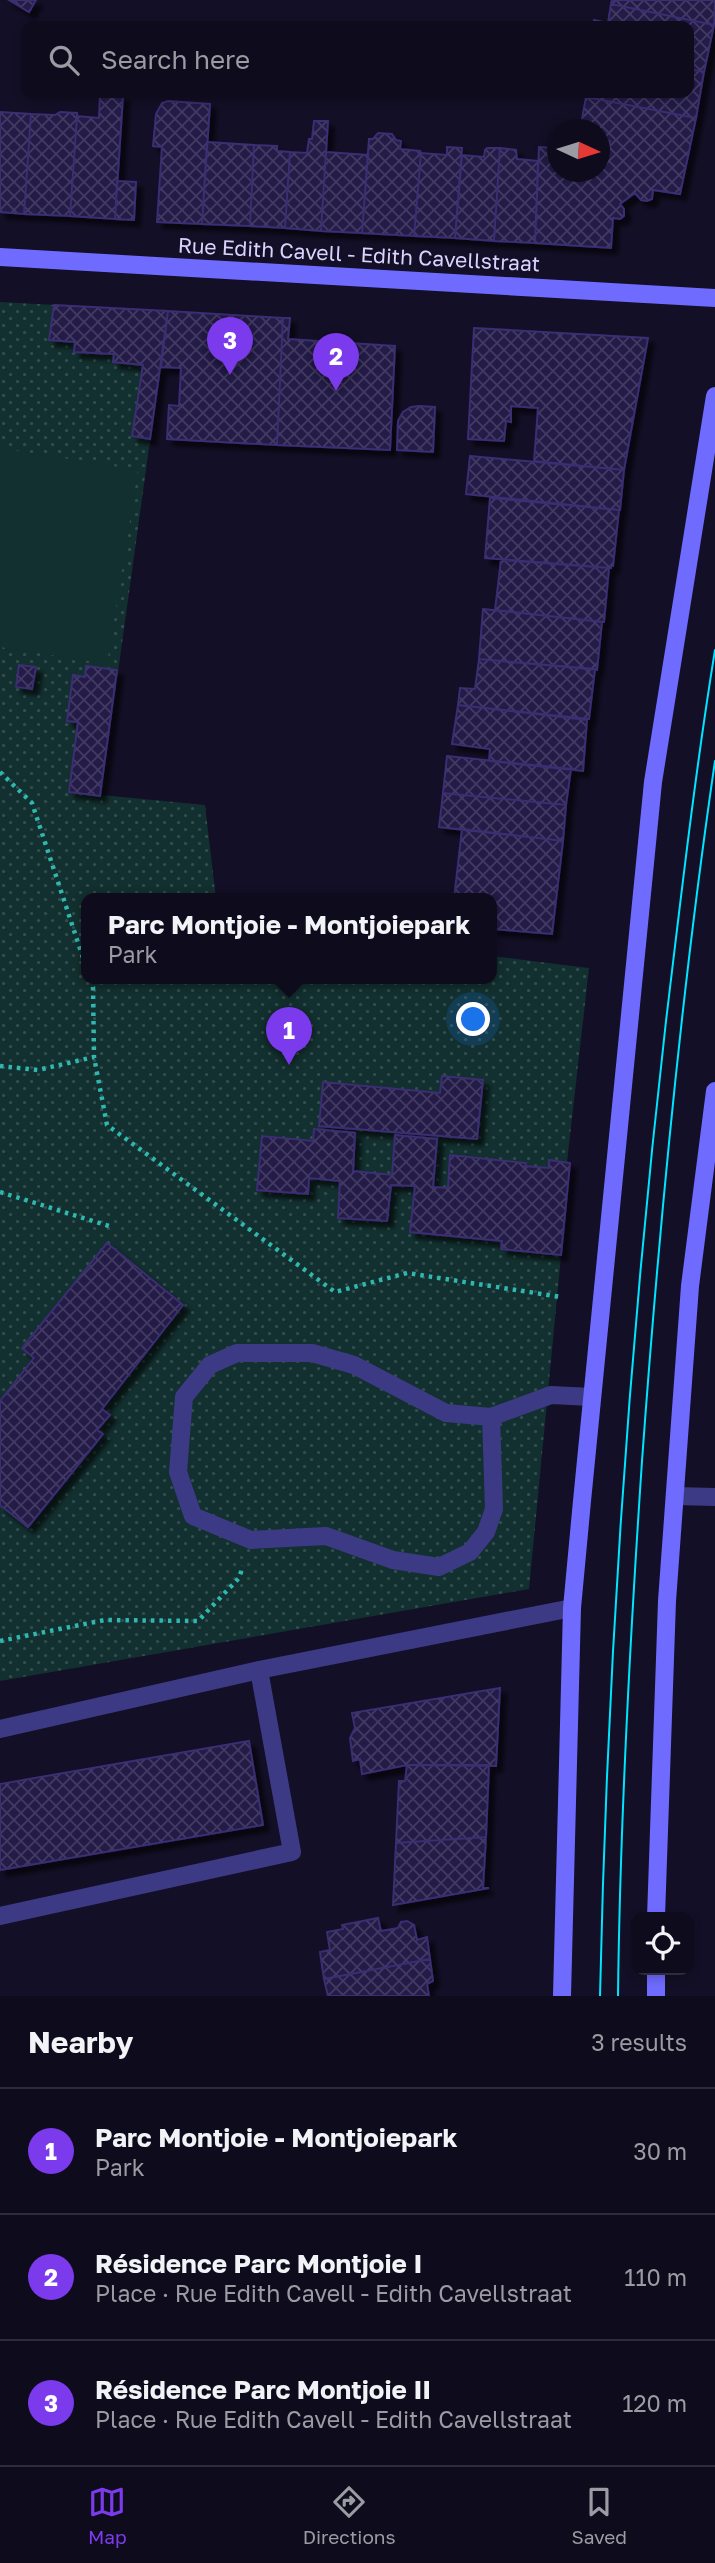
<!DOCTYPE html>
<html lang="en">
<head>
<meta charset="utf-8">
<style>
  :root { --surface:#0e0b1c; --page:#1c1929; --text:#f1f3f6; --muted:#9b9ba3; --line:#2e2b3b; --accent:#7c3aed }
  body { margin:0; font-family:"Golos Text",sans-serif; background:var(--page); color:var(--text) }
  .controls { position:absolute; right:21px; bottom:21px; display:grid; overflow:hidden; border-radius:14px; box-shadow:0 4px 10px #0003 }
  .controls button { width:63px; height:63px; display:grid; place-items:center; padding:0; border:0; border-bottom:2px solid var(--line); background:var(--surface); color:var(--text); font:35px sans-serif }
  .compass { position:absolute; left:547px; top:119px; width:63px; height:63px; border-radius:50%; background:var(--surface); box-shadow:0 4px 10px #0003; rotate:94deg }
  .you { position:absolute; left:474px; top:1020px; width:24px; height:24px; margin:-18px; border:5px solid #fff; border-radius:50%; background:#1a73e8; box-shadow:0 0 0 10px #1a73e833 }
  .badge { display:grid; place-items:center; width:46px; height:46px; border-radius:50%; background:var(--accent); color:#fff; font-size:23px; font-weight:700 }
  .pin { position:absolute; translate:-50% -58px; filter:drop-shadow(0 2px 4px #0008) }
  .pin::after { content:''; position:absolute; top:37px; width:24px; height:21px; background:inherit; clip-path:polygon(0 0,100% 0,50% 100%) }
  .popup { position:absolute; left:81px; top:893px; width:416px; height:91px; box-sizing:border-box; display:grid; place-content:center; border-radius:14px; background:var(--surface); filter:drop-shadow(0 2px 5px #0005); font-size:23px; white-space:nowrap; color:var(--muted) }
  .popup b { font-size:26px; color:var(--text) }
  .popup::after { content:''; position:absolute; left:50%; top:100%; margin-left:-14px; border:14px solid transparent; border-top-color:var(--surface) }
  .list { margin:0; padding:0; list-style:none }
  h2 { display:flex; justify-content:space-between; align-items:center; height:91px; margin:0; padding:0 28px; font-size:30px }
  h2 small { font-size:23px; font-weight:400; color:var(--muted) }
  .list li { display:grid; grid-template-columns:46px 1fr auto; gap:21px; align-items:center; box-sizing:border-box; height:126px; padding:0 28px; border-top:2px solid var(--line) }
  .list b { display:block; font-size:26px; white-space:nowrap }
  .list p { margin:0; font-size:23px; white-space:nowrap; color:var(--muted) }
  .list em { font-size:23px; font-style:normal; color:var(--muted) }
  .icon { flex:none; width:38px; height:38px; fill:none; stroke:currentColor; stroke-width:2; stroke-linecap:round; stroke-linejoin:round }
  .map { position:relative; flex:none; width:715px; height:1996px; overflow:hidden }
  .search { position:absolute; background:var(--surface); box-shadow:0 4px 10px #0003; left:21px; right:21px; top:21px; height:77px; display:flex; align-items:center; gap:18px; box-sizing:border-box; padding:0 24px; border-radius:14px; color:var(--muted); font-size:26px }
  .sheet { height:469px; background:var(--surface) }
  nav { display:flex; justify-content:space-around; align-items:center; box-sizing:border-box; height:98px; border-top:2px solid var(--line); background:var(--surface); font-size:19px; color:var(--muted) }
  nav a { display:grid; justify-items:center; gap:4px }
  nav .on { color:var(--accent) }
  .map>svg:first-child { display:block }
  .park { fill:url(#park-dots) }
  .garden { fill:#12302f }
  .building { fill:url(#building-cross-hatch); stroke:#3b2d73; stroke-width:2; filter:url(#shadow) }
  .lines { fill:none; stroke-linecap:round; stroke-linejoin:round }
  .path { stroke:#2fb8b0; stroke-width:4.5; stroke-dasharray:3.5 5; stroke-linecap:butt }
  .lane { stroke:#3d3a85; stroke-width:18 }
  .street { stroke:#3d3a85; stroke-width:18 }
  .secondary { stroke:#6f6bff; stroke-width:18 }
  .tram { stroke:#00e5ff; stroke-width:2 }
  .labels { text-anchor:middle; stroke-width:5; stroke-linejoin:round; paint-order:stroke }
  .street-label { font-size:21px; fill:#d9d4ff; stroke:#130f26 }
</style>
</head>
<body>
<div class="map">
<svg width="715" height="1996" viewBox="0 0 715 1996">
  <defs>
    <pattern id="park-dots" width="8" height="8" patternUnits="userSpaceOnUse" patternTransform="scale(1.75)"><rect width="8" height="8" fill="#12302f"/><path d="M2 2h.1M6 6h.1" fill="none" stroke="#344d4e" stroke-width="1.8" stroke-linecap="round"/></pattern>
    <pattern id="building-cross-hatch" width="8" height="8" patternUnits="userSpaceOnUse" patternTransform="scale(1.75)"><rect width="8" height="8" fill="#241b47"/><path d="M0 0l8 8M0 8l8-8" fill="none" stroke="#433b63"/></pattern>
    <filter id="shadow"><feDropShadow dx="6" dy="6" stdDeviation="2" flood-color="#0009"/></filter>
  </defs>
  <rect width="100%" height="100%" fill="#130f26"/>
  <path class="park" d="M 0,302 L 168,311 L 101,795 L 205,805 L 216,899 L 86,899 L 86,979 L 492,979 L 492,956 L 589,968 L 567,1162 L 570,1163 L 529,1589 L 0,1681 Z"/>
  <path class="garden" d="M 0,448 L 138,470 L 107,664 L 0,647 Z"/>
  <path class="building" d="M 9,0 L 36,0 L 29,12 Z
    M 612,0 L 715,0 L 714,25 L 611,4 Z
    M 611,4 L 714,25 L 704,72 L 689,69 L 689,26 L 592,26 L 594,20 L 608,23 Z
    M 689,69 L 704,72 L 696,118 L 586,97 L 587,93 L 689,93 Z
    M 100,94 L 123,96 L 115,219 L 70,216 L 77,116 L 99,118 Z
    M 586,97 L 696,118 L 680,194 L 653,190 L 652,199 L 647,201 L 641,200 L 635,193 L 620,204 L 624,209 L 624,216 L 620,219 L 613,218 L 611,248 L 535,243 L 539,147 L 553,148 L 552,163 L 558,164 L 558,172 L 600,172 L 600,161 L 607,156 L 610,141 L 600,139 L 600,130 L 580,130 Z
    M 168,101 L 210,104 L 202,224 L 157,222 L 162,147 L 153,146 L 156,114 L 162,103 Z
    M 0,112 L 31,114 L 24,214 L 0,212 Z
    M 60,112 L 77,113 L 77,116 L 70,216 L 24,214 L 31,114 L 55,115 Z
    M 314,121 L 328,121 L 321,231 L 285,228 L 290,152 L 307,153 L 309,139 L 312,139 Z
    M 378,133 L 392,134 L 396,140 L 401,141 L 400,149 L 420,151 L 421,153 L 414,236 L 362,233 L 369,139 L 373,139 Z
    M 207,142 L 254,145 L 250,226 L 202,224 Z
    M 254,145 L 277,146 L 277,151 L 290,152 L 285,228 L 250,226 Z
    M 447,147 L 462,148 L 455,238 L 414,236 L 421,153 L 447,155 Z
    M 487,148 L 500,148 L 494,241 L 455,238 L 462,155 L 484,157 L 485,150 Z
    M 500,148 L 516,150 L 517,159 L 538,161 L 535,243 L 494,241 Z
    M 326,152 L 368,155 L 362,233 L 321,231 Z
    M 117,181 L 136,182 L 134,220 L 115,219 Z
    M 54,305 L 168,311 L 150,439 L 132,436 L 143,365 L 113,362 L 114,354 L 74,352 L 75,342 L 49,340 Z
    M 168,311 L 283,318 L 277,445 L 167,439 L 169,405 L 179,406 L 181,368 L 161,367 Z
    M 283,318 L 290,318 L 288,339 L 395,346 L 390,450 L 277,445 Z
    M 474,328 L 648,338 L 624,470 L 534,461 L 538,408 L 511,406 L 511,422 L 506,421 L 504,441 L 468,439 Z
    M 419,406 L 435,407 L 433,452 L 397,450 L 398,421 L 403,412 L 411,407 Z
    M 470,456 L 624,470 L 620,510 L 466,494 Z
    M 490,498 L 619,510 L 613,566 L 611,566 L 611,568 L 485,558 Z
    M 501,560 L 609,568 L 604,622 L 495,610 Z
    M 483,609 L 602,622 L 597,670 L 479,659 Z
    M 479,659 L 595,669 L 589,719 L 458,705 L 460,688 L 475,689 Z
    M 19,665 L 36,667 L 32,689 L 16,687 Z
    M 86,666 L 117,670 L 100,796 L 69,792 L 78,722 L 67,721 L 73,675 L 85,677 Z
    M 458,705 L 587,720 L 583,771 L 489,761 L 490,749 L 452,744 Z
    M 447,756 L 571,769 L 566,805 L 443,793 Z
    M 443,793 L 566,805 L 563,841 L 439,827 Z
    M 462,829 L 563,841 L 552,934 L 492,929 L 492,899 L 454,899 Z
    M 442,1076 L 483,1080 L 477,1139 L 319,1126 L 323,1082 L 440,1093 Z
    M 314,1129 L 355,1133 L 353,1171 L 392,1175 L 395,1135 L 437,1139 L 433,1187 L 448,1188 L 450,1155 L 526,1163 L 525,1166 L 549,1168 L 549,1160 L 570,1163 L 561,1255 L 501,1249 L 502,1241 L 410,1232 L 415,1186 L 391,1185 L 387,1221 L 338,1218 L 340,1181 L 309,1178 L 308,1194 L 257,1190 L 262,1136 L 313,1141 Z
    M 107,1243 L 183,1305 L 102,1409 L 110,1415 L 97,1430 L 103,1434 L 28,1527 L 0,1505 L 0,1401 L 34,1358 L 22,1348 Z
    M 500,1688 L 496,1766 L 407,1765 L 362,1774 L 360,1759 L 353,1761 L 350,1738 L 355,1728 L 352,1713 Z
    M 249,1741 L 263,1825 L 0,1870 L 0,1784 Z
    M 407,1765 L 489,1765 L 486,1837 L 396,1843 L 399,1781 L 405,1781 Z
    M 486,1837 L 483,1888 L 489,1888 L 393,1905 L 396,1843 Z
    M 378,1918 L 381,1931 L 398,1928 L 401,1922 L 407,1921 L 414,1925 L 417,1940 L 427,1937 L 430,1959 L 324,1979 L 320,1952 L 330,1950 L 327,1932 L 343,1929 L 342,1925 Z
    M 430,1959 L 433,1981 L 427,1984 L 429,1996 L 328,1996 L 324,1979 Z"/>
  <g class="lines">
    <path class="path" d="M 0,772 L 32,803 L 86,967
      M 90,979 L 93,987 L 94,1057
      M 0,1066 L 38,1070 L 94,1057 L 107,1125 L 335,1292 L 407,1273 L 561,1297
      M 0,1192 L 112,1227
      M 0,1641 L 105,1620 L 198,1621 L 239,1578 L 243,1566"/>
    <path class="lane" d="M 491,1417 L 494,1509 L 486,1532 L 470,1552 L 439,1567 L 393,1560 L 326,1536 L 251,1540 L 193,1516 L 178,1472 L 184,1397 L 210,1365 L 237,1353 L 312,1353 L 354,1365 L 446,1413 L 491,1417 L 551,1395 L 592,1397
      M 0,1729 L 259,1670 L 572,1608
      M 0,1916 L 292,1852 L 259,1670"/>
    <path class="street" d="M 675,1496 L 715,1497"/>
    <path class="secondary" d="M 0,257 L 715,298
      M 656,1917 L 667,1601 L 690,1286 L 715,1091
      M 562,1996 L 572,1608 L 582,1501 L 653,782 L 715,396
      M 656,1996 L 656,1970"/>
    <path class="tram" d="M 600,1996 C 607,1670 629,1345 666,1021 C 681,897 695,773 715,650
      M 618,1996 C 620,1817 630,1639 642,1461 C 659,1227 681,993 715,761"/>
  </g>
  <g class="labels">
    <g class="street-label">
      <text transform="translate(359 255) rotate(3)" y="7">Rue Edith Cavell - Edith Cavellstraat</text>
    </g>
  </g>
</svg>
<div class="controls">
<button><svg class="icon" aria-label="locate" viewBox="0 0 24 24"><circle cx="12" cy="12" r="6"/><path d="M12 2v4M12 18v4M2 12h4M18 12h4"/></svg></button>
</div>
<svg class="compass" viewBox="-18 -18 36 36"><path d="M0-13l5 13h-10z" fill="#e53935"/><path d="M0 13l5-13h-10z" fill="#9b9ba3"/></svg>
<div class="you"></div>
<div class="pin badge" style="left:289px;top:1065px">1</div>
<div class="popup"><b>Parc Montjoie - Montjoiepark</b>Park</div>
<div class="pin badge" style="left:336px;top:391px">2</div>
<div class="pin badge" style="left:230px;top:375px">3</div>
<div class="search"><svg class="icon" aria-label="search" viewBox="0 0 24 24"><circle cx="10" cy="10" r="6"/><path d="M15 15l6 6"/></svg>Search here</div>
</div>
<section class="sheet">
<h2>Nearby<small>3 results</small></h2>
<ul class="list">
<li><span class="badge">1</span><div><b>Parc Montjoie - Montjoiepark</b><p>Park</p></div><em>30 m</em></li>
<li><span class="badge">2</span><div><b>Résidence Parc Montjoie I</b><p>Place · Rue Edith Cavell - Edith Cavellstraat</p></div><em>110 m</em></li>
<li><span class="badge">3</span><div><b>Résidence Parc Montjoie II</b><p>Place · Rue Edith Cavell - Edith Cavellstraat</p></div><em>120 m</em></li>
</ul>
</section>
<nav>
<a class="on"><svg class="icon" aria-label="map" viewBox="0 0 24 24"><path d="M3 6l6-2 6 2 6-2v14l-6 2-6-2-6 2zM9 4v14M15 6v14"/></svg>Map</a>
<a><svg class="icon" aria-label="directions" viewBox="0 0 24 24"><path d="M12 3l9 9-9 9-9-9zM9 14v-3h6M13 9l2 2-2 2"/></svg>Directions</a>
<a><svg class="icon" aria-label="saved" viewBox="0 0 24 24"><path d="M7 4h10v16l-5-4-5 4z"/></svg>Saved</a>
</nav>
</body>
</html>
